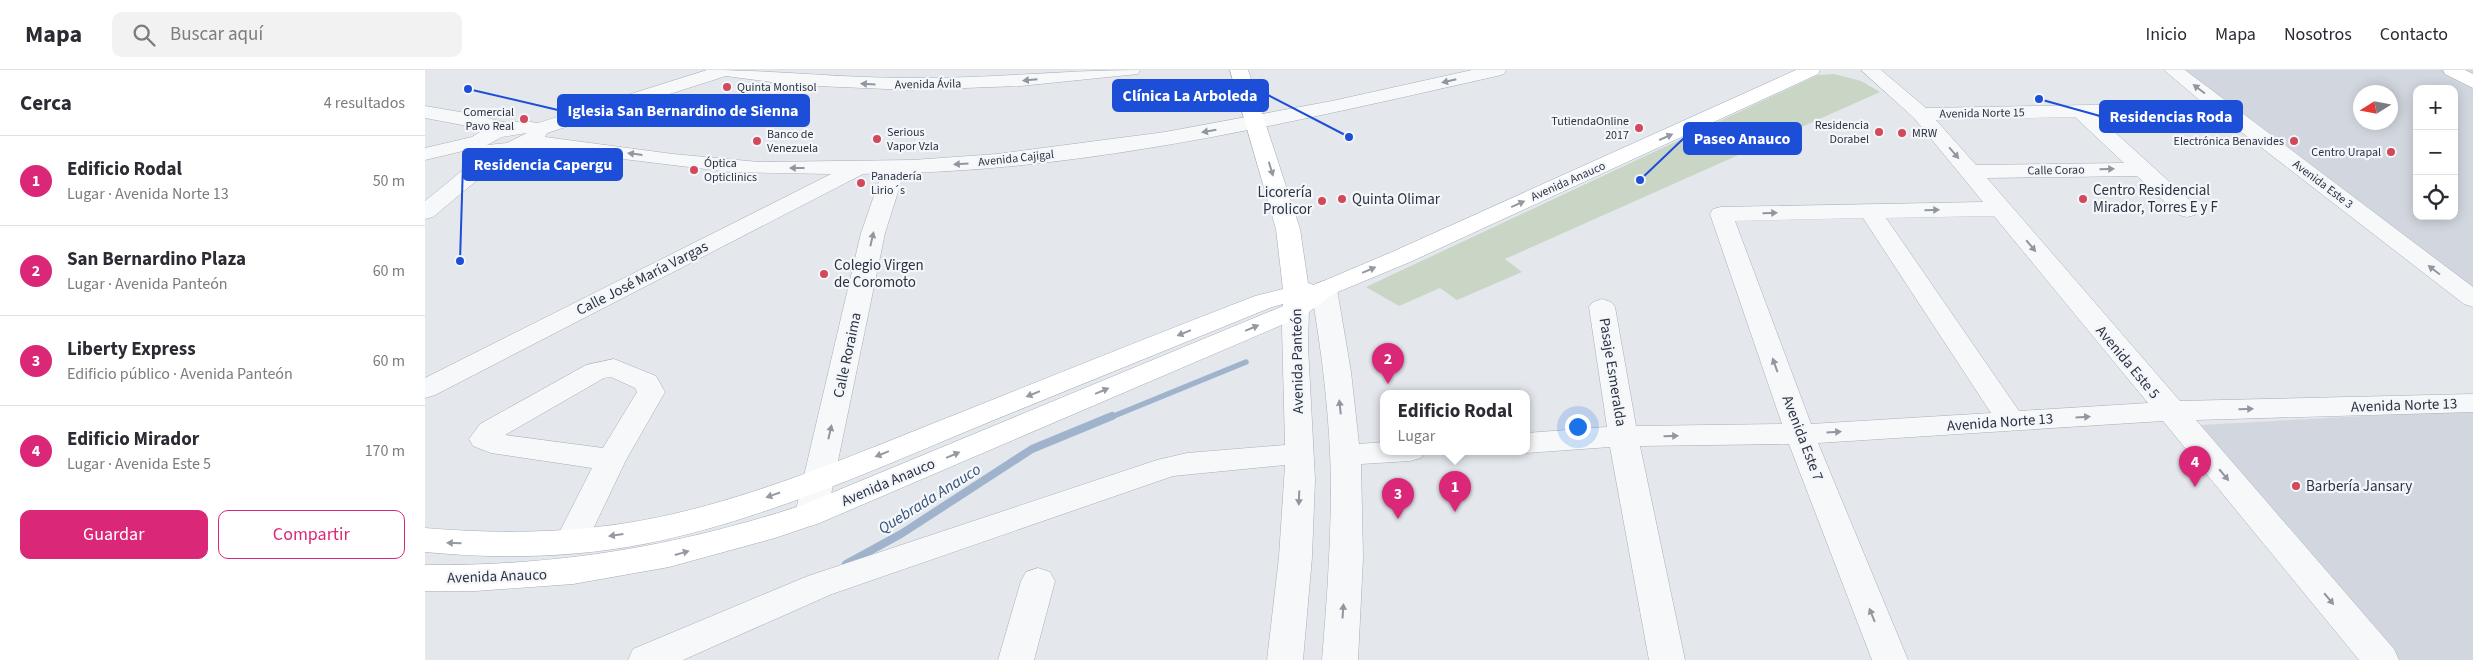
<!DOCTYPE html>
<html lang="es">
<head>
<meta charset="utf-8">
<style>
  :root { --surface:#fff; --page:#f2f2f3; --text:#2b2b33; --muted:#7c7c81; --line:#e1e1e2; --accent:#db2777 }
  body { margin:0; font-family:"Source Sans 3",sans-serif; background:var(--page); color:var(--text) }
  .controls { position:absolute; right:15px; top:15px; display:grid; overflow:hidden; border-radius:10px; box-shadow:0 2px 12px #0003 }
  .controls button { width:45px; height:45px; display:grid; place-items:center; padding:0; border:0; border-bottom:1px solid var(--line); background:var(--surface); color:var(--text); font:25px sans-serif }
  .compass { position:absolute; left:1928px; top:15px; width:45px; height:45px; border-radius:50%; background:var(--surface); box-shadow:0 2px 12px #0003; rotate:259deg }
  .you { position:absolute; left:1152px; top:356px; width:18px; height:18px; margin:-12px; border:4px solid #fff; border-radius:50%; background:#1a73e8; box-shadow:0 0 0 8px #1a73e833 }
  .badge { display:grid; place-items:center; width:32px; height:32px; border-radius:50%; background:var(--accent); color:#fff; font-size:16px; font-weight:700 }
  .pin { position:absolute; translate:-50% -41px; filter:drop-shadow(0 1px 2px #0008) }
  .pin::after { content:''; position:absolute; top:26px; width:18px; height:15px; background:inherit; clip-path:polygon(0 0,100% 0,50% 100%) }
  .popup { position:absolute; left:955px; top:320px; width:150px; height:65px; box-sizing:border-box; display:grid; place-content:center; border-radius:10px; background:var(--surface); filter:drop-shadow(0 1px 4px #0005); font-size:16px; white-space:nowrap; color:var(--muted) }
  .popup b { font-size:19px; color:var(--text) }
  .popup::after { content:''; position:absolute; left:50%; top:100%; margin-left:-10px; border:10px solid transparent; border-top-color:var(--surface) }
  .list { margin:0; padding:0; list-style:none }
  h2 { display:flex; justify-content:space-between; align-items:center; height:65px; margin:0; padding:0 20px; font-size:21px }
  h2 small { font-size:16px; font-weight:400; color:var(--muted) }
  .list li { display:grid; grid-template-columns:32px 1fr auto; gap:15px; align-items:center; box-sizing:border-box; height:90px; padding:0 20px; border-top:1px solid var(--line) }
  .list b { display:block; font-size:19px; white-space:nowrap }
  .list p { margin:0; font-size:16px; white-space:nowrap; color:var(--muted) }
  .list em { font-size:16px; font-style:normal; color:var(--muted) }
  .actions { display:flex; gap:10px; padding:15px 20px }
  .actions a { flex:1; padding:11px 0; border:1px solid var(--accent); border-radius:10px; text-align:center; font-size:18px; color:var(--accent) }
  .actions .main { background:var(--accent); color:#fff }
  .icon { flex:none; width:28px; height:28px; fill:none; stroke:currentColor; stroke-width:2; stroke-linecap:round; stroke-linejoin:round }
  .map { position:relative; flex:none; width:2048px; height:590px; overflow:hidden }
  header { display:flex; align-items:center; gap:30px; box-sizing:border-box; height:70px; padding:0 25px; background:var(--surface); border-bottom:1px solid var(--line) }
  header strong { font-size:24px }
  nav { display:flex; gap:28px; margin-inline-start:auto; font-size:18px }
  .search { width:350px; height:45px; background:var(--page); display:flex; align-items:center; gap:12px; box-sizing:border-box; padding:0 18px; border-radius:10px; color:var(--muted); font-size:19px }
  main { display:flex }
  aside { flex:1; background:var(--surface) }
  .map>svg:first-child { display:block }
  .built { fill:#d2d6de; fill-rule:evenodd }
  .green { fill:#c9d6c5 }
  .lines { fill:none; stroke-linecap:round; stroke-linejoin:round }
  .stream-far1 { stroke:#9fb4cc; stroke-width:5.5 }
  .stream { stroke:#9fb4cc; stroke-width:8 }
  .minor-casing { stroke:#a9aeb7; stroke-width:1 }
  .major-casing { stroke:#a3abb8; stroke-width:1 }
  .minor { fill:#f7f8fa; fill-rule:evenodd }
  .major { fill:#fff; fill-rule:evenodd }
  .oneway { fill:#9196a0 }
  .oneway2 { fill:#959aa2 }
  .poi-dot { fill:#d1495b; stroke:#f4f6f9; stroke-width:2 }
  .labels { text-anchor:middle; stroke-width:4.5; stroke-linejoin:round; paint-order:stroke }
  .far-street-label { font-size:12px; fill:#2b3445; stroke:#f4f6f9 }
  .far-poi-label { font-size:12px; fill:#2b3445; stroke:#f4f6f9; text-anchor:start }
  .poi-label { font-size:15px; fill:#2b3445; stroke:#f4f6f9; text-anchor:start }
  .street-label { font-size:15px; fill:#2b3445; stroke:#f4f6f9 }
  .water-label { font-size:16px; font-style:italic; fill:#34527a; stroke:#f4f6f9 }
  .leader { fill:none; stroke:#1d4ed8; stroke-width:2 }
  .callout-dot { fill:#1d4ed8; stroke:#f4f6f9; stroke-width:2 }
  .callout { fill:#1d4ed8; stroke:#1d4ed8; stroke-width:2 }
  .callout-label { font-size:16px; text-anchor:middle; font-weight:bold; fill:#fff }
</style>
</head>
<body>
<header>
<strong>Mapa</strong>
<div class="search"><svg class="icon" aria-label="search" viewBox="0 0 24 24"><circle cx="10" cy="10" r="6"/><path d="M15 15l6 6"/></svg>Buscar aquí</div>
<nav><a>Inicio</a><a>Mapa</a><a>Nosotros</a><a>Contacto</a></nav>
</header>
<main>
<aside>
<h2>Cerca<small>4 resultados</small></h2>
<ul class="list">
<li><span class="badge">1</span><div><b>Edificio Rodal</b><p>Lugar · Avenida Norte 13</p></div><em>50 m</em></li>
<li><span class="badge">2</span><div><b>San Bernardino Plaza</b><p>Lugar · Avenida Panteón</p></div><em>60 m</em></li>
<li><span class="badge">3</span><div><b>Liberty Express</b><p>Edificio público · Avenida Panteón</p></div><em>60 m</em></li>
<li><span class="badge">4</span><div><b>Edificio Mirador</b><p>Lugar · Avenida Este 5</p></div><em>170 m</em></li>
</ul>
<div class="actions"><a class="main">Guardar</a><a>Compartir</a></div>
</aside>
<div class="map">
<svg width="2048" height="590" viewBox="0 0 2048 590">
  <rect width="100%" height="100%" fill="#e4e7ec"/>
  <path class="built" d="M 1755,0 L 2048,0 L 2048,220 ZM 1992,19 L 2029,19 L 2029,146 L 1992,146 ZM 1936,22 L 1966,22 L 1966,52 L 1936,52 Z
    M 2048,340 L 2048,590 L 1967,590 L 1758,356 Z"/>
  <path class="green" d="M 1409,4 L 1436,11 L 1455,22 L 1080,189 L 1097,202 L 1032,230 L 1015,218 L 974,236 L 941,217 L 1393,5 Z"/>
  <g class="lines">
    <path class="stream-far1" d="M 684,348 L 821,292"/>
    <path class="stream" d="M 421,494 L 476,464 L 607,379 L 687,346"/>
    <g class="minor-casing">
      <path id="minor" d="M 282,0 C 349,0 416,8 483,8 C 561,9 638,0 715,0 L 713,4 L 595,16 L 485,20 L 369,15 L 301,6 L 122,63 L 120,67 L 248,84 L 334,92 L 488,90 L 572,84 L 740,62 L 907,31 L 1047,0 L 1081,0 L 1079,4 L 1072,6 C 881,49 675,98 479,103 L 460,163 L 402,444 L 397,452 L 386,456 L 375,452 L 370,444 L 436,163 L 457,103 L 438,104 L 10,325 L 0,328 L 0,308 L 406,104 L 305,102 L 108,78 L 81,86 L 8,147 L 0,149 L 0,131 L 55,86 L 42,80 L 0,90 L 0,78 L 47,67 L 59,59 L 0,48 L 0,36 L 47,44 L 82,53 L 99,51 L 113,53 ZM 102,63 L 82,73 L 62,75 L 77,67 Z
        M 1436,0 L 1456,0 L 1501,38 L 1778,33 L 1739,0 L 1760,0 L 2048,217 L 2048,237 L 2039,234 L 1793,44 L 1672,46 L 1770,135 L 1773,140 L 1770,145 L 1762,147 L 1754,145 L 1712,106 L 1562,108 L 1755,331 L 2048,324 L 2048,342 L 1771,350 L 1969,579 L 1974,590 L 1934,590 L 1738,351 L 1393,373 L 1483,590 L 1447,590 L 1364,374 L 1215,376 L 1260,590 L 1224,590 L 1185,377 L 1101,383 L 1093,381 L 1101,381 L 1101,363 L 1182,357 L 1164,237 L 1168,232 L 1177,229 L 1186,232 L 1190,237 L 1211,356 L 1357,354 L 1285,144 L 1288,139 L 1296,137 L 1558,132 L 1489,48 ZM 1650,47 L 1699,93 L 1551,95 L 1511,50 ZM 1569,146 L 1723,333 L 1594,341 L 1461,148 ZM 1438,148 L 1566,343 L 1386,354 L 1310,151 Z
        M 899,211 L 908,214 L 912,219 L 926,302 L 934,374 L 959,372 L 959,381 L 1000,381 L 996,388 L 985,391 L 936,394 L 938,488 L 933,590 L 897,590 C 902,531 906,471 906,412 C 905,347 897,283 886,219 L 890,214 Z
        M 871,232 L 880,235 L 884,240 L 883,276 L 890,410 L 887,487 L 878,590 L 842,590 L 854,487 L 860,395 L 748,406 L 407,524 L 258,590 L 203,590 L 208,579 L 383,506 L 732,390 L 762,383 L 860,375 L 857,258 L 858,240 L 862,235 Z
        M 189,289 L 231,306 L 240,322 L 201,390 L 158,480 L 146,483 L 134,480 L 130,471 L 167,398 L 66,383 L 48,376 L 44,369 L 55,354 L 161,295 ZM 186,307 L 210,318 L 212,322 L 178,378 L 80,365 L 179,308 Z
        M 613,498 L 625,502 L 630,511 L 609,590 L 573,590 L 596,511 L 601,502 Z"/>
    </g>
    <g class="major-casing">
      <path id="major" d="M 805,0 L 823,0 L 875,159 L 883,213 L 889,215 L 967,182 L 1371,0 L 1395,0 L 1393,4 L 985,192 L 908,224 L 880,245 L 397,452 L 350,468 L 244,497 L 148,514 L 50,521 L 0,521 L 0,495 C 133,496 248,477 375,436 L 858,236 L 858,234 L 847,237 C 749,277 650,317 552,357 C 444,402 335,451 219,474 C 146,488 73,489 0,482 L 0,458 C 83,465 167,463 248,444 C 348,421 442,379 537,342 C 634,303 732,264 830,226 L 858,219 L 851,159 Z
        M 2018,0 L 2040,0 L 2048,4 L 2048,18 L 2020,4 Z"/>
    </g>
    <use href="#minor" class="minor"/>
    <use href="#major" class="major"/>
  </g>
  <defs><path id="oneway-solid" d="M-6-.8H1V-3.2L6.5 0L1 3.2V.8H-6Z" transform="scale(1.25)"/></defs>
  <g class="oneway">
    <use href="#oneway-solid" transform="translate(605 10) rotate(175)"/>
    <use href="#oneway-solid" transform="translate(1024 11) rotate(167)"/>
    <use href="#oneway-solid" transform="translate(443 14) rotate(-177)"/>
    <use href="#oneway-solid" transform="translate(1774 19) rotate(-143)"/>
    <use href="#oneway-solid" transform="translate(784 61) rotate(170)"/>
    <use href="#oneway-solid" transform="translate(1529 83) rotate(49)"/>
    <use href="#oneway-solid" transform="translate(210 84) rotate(-173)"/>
    <use href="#oneway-solid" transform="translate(536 94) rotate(176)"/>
    <use href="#oneway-solid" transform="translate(372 98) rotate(-180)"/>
    <use href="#oneway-solid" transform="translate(1682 99) rotate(-1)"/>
    <use href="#oneway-solid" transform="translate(1507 140) rotate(-1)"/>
    <use href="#oneway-solid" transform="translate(1345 143) rotate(-1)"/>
    <use href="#oneway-solid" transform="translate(447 169) rotate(-77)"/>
    <use href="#oneway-solid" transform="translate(1606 176) rotate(50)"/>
    <use href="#oneway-solid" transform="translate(2009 200) rotate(-143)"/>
    <use href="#oneway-solid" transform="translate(1350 295) rotate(-110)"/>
    <use href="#oneway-solid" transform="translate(915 337) rotate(-96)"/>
    <use href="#oneway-solid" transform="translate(1821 339) rotate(-2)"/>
    <use href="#oneway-solid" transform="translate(1658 347) rotate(-4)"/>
    <use href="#oneway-solid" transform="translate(405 362) rotate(-77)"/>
    <use href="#oneway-solid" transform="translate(1409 362) rotate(-3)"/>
    <use href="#oneway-solid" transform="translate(1246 366) rotate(-1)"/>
    <use href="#oneway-solid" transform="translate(1799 405) rotate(50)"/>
    <use href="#oneway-solid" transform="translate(874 428) rotate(92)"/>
    <use href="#oneway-solid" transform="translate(1904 529) rotate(50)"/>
    <use href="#oneway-solid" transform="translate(918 541) rotate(-86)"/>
    <use href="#oneway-solid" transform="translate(1447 545) rotate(-112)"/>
  </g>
  <g class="oneway2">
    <use href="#oneway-solid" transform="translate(1241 67) rotate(-24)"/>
    <use href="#oneway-solid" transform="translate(846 99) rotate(73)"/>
    <use href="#oneway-solid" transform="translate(1093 134) rotate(-24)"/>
    <use href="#oneway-solid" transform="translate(944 200) rotate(-23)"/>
    <use href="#oneway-solid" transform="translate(827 258) rotate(-23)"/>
    <use href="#oneway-solid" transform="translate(759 263) rotate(158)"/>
    <use href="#oneway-solid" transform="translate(677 321) rotate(-23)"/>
    <use href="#oneway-solid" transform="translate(608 324) rotate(158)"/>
    <use href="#oneway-solid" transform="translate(457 384) rotate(158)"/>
    <use href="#oneway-solid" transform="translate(528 385) rotate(-23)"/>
    <use href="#oneway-solid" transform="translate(348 425) rotate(161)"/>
    <use href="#oneway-solid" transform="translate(191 465) rotate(172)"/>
    <use href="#oneway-solid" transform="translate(29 473) rotate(-178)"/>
    <use href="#oneway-solid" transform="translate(257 483) rotate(-16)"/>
  </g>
  <g class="poi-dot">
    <circle cx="302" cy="17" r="5"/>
    <circle cx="99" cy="49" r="5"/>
    <circle cx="1214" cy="58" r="5"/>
    <circle cx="1454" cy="62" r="5"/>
    <circle cx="1477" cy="63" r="5"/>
    <circle cx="452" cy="69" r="5"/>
    <circle cx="332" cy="71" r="5"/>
    <circle cx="1869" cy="71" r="5"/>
    <circle cx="1966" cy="82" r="5"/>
    <circle cx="269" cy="100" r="5"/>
    <circle cx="436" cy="113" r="5"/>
    <circle cx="917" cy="129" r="5"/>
    <circle cx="1658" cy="129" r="5"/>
    <circle cx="897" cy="131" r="5"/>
    <circle cx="399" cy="204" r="5"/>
    <circle cx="1871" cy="416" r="5"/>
  </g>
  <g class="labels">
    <g class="far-street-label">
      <text transform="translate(503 14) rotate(-1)" y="4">Avenida Ávila</text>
      <text transform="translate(1557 43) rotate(-1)" y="4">Avenida Norte 15</text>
      <text transform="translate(591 88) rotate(-6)" y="4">Avenida Cajigal</text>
      <text transform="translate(1631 100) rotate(-1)" y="4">Calle Corao</text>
      <text transform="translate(1143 111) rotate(-24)" y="4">Avenida Anauco</text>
      <text transform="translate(1898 114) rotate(37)" y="4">Avenida Este 3</text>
    </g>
    <g class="far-poi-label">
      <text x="312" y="21">Quinta Montisol</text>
      <text x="89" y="46" text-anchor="end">Comercial<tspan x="89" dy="14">Pavo Real</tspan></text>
      <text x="1204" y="55" text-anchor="end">TutiendaOnline<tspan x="1204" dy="14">2017</tspan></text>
      <text x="1444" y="59" text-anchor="end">Residencia<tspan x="1444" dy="14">Dorabel</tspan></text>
      <text x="462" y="66">Serious<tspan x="462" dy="14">Vapor Vzla</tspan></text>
      <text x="1487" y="67">MRW</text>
      <text x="342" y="68">Banco de<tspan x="342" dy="14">Venezuela</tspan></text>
      <text x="1859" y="75" text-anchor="end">Electrónica Benavides</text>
      <text x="1956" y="86" text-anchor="end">Centro Urapal</text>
      <text x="279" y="97">Óptica<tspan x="279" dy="14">Opticlinics</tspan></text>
      <text x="446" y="110">Panadería<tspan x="446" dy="14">Lirio´s</tspan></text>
    </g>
    <g class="poi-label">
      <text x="1668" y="125">Centro Residencial<tspan x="1668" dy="17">Mirador, Torres E y F</tspan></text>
      <text x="887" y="127" text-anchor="end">Licorería<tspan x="887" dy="17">Prolicor</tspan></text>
      <text x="927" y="134">Quinta Olimar</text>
      <text x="409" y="200">Colegio Virgen<tspan x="409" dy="17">de Coromoto</tspan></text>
      <text x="1881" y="421">Barbería Jansary</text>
    </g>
    <g class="street-label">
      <text transform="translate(217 208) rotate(-27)" y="5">Calle José María Vargas</text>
      <text transform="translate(422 285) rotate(-78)" y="5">Calle Roraima</text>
      <text transform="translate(872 291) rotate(-91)" y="5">Avenida Panteón</text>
      <text transform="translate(1703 292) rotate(50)" y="5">Avenida Este 5</text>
      <text transform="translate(1188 302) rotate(81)" y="5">Pasaje Esmeralda</text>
      <text transform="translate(1979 335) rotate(-2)" y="5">Avenida Norte 13</text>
      <text transform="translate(1575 352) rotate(-4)" y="5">Avenida Norte 13</text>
      <text transform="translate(1378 368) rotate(69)" y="5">Avenida Este 7</text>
      <text transform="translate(463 412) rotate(-23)" y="5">Avenida Anauco</text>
      <text transform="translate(72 506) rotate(-2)" y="5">Avenida Anauco</text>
    </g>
    <g class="water-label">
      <text transform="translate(504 428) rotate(-32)" y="6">Quebrada Anauco</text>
    </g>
  </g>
  <path class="leader" d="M924 67L843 25M43 19L133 40M1614 29L1675 46M1215 110L1259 68M35 191L38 94"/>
  <g class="callout-dot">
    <circle cx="924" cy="67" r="5"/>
    <circle cx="43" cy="19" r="5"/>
    <circle cx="1614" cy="29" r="5"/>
    <circle cx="1215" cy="110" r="5"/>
    <circle cx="35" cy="191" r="5"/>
  </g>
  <g class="callout">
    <rect x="688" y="10" width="155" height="31" rx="5"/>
    <rect x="133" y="25" width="251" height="31" rx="5"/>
    <rect x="1675" y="31" width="142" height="31" rx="5"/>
    <rect x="1259" y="53" width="117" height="31" rx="5"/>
    <rect x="38" y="79" width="159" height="31" rx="5"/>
  </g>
  <g class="callout-label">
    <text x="765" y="31">Clínica La Arboleda</text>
    <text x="258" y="46">Iglesia San Bernardino de Sienna</text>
    <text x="1746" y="52">Residencias Roda</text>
    <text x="1317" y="74">Paseo Anauco</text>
    <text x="118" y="100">Residencia Capergu</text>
  </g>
</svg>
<div class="controls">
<button>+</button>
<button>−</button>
<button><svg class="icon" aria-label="locate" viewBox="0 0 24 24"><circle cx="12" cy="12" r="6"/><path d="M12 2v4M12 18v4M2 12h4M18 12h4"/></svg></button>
</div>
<svg class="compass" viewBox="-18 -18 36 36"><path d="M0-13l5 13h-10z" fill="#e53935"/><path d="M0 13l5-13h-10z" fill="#7c7c81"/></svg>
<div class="you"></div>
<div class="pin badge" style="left:1030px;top:442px">1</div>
<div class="popup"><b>Edificio Rodal</b>Lugar</div>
<div class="pin badge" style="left:963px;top:314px">2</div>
<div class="pin badge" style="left:973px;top:449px">3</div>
<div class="pin badge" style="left:1770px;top:417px">4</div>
</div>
</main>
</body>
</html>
